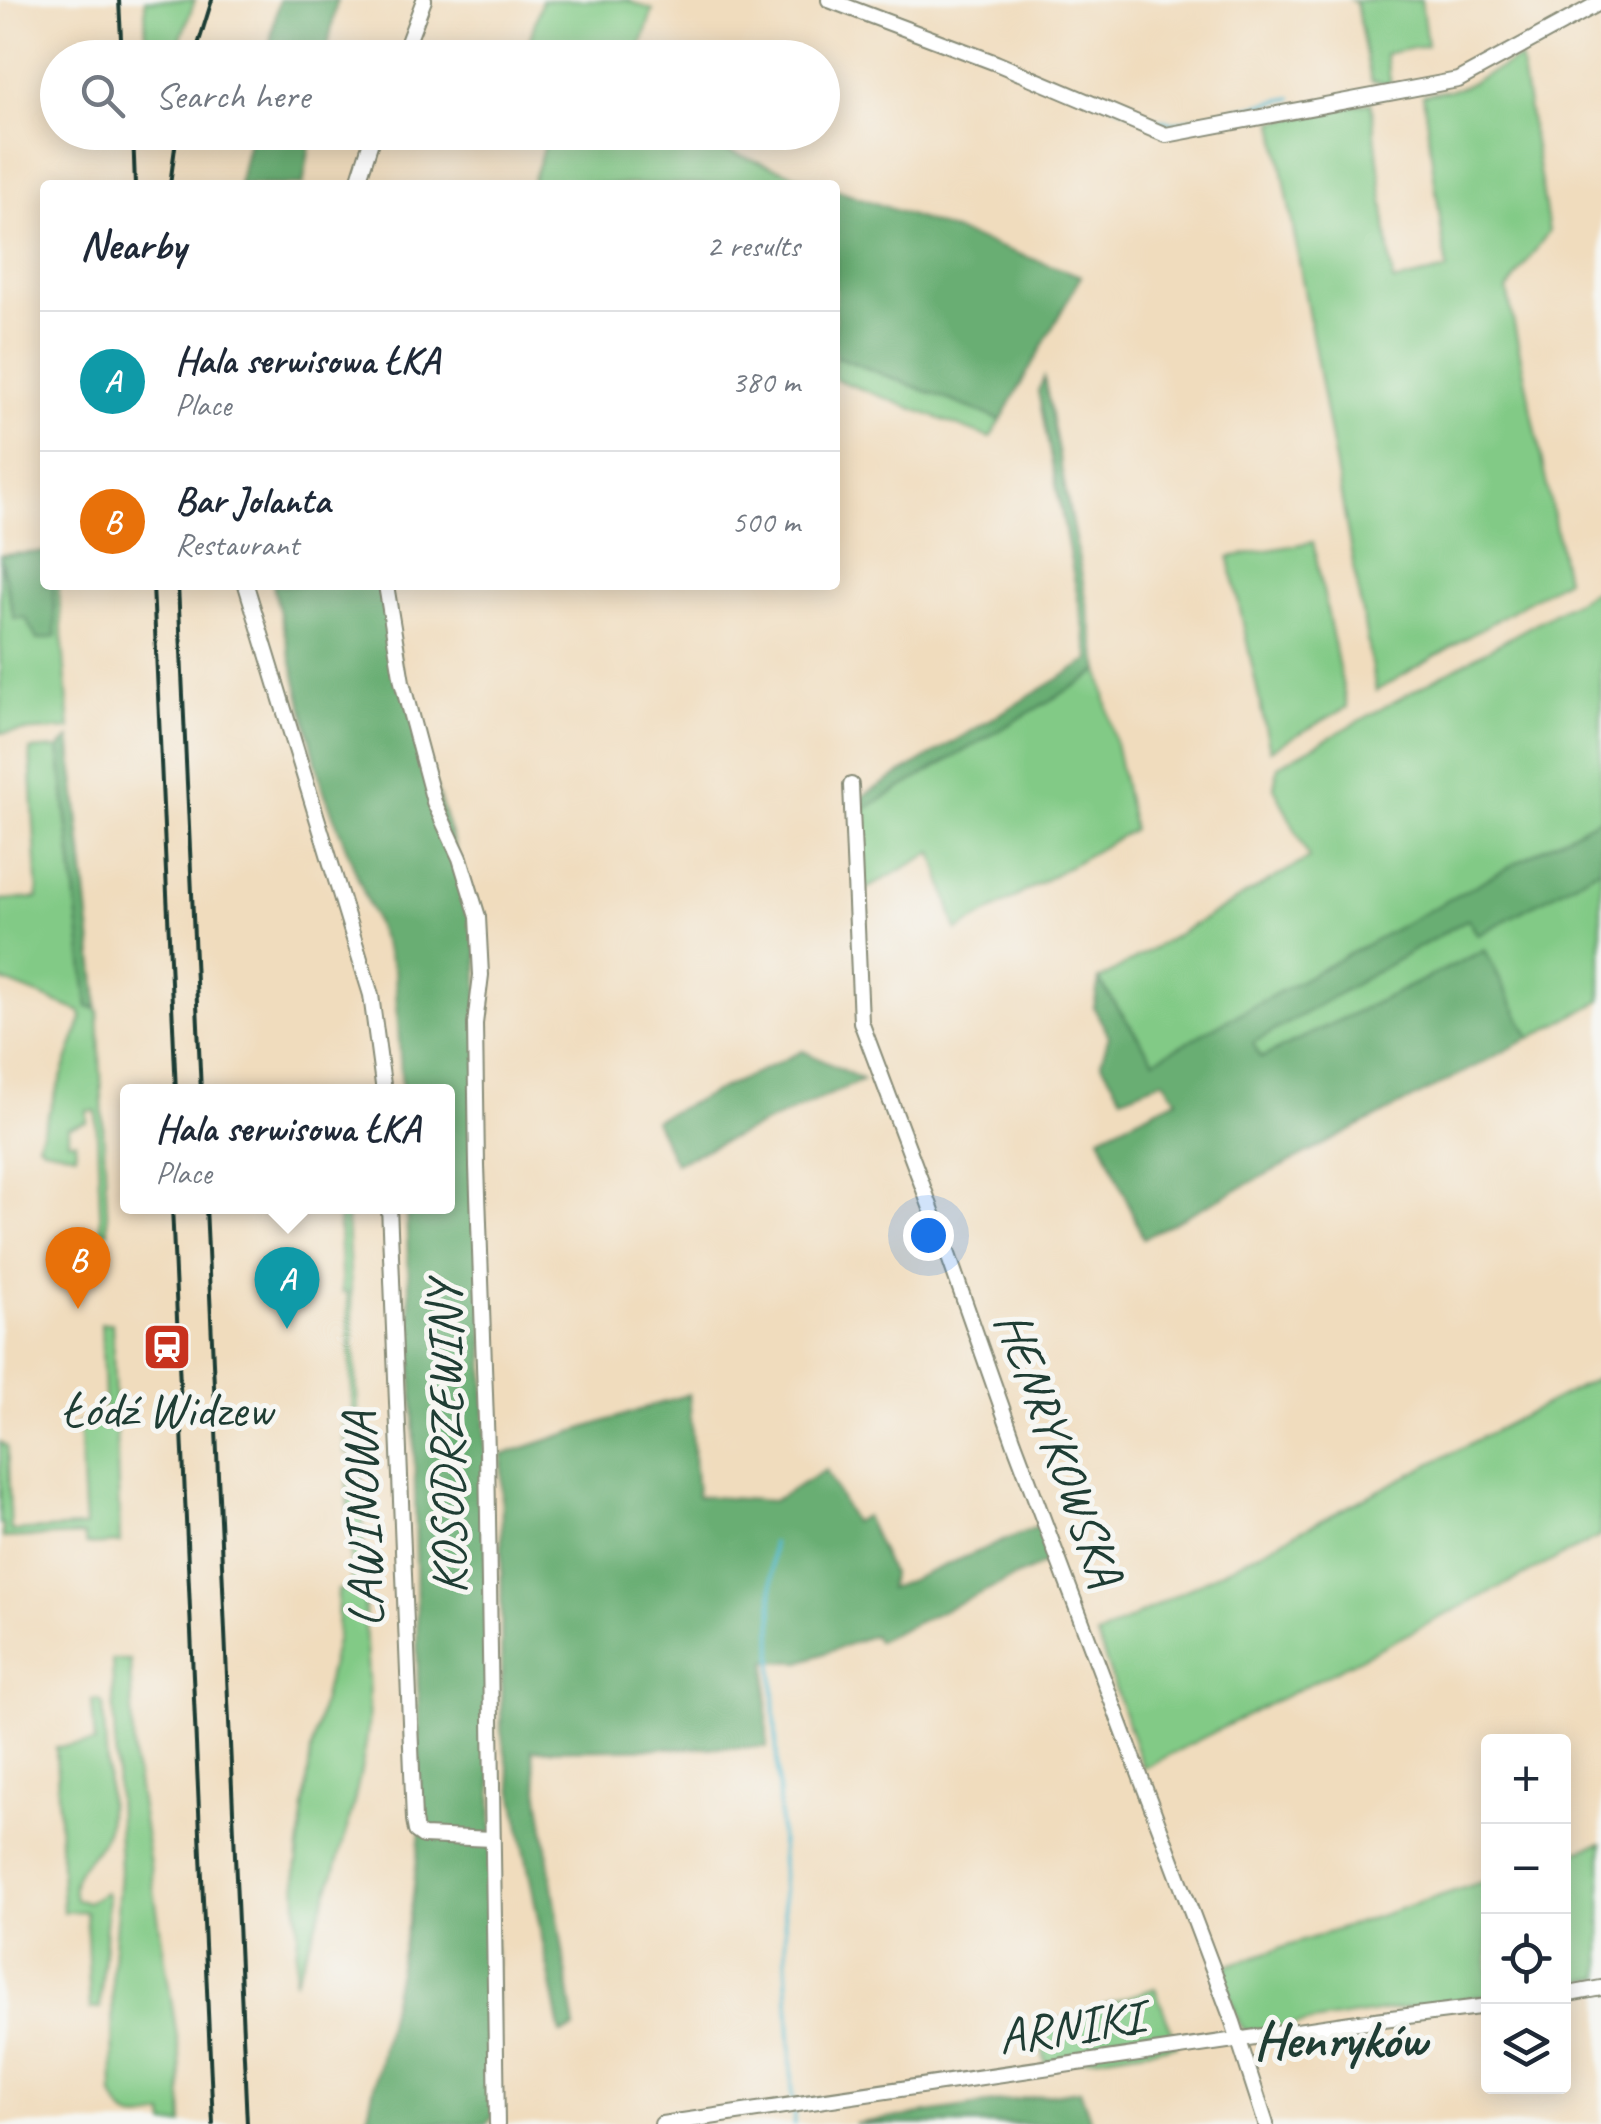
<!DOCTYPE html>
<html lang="en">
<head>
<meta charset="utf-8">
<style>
  :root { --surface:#fff; --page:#f2f2f3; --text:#1f2937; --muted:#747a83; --line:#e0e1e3; --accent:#c8321e }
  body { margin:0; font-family:Caveat,sans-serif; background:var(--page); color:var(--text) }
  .controls { position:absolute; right:30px; bottom:30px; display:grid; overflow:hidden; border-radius:10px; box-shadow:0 5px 25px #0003 }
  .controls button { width:90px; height:90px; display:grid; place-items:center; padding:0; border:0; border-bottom:2px solid var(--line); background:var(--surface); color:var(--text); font:50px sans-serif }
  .you { position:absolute; left:928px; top:1235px; width:35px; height:35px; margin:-25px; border:8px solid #fff; border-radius:50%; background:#1a73e8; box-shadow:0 0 0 15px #1a73e833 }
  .badge { display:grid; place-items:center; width:65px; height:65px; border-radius:50%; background:var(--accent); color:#fff; font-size:32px; font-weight:700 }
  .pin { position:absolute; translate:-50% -82px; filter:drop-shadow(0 2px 5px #0008) }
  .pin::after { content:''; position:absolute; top:52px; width:35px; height:30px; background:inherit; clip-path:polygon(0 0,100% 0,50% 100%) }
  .popup { position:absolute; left:120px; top:1084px; width:335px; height:130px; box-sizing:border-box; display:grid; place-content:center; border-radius:10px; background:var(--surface); filter:drop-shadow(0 2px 8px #0005); font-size:32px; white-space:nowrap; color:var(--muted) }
  .popup b { font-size:38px; color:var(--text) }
  .popup::after { content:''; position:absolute; left:50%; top:100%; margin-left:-20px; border:20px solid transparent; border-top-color:var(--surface) }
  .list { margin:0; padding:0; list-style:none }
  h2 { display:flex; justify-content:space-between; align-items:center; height:130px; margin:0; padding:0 40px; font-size:42px }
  h2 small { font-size:32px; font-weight:400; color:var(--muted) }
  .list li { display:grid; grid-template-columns:65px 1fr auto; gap:30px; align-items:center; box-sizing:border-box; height:140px; padding:0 40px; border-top:2px solid var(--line) }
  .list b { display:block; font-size:38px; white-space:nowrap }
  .list p { margin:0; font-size:32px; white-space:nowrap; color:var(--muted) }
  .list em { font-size:32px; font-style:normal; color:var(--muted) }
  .icon { flex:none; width:55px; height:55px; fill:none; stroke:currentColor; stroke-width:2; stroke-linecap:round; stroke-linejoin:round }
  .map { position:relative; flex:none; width:1601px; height:2124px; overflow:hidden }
  .search { position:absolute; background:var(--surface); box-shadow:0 5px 25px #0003; left:40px; top:40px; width:800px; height:110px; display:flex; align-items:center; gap:25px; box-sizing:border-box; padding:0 35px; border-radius:55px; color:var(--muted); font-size:38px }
  .panel { position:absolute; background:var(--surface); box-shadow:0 5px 25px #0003; left:40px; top:180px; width:800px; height:410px; border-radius:10px }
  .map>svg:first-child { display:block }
  .green { fill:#82ca86; stroke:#50845d; stroke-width:2.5 }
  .forest { fill:#69ae73; stroke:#447654; stroke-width:2.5 }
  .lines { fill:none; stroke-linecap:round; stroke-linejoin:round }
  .stream { stroke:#4db7ca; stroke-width:4 }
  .minor-casing { stroke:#888c78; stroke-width:18 }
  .minor { stroke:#fff; stroke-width:14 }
  .rail { stroke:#1f3d34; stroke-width:4 }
  .labels { text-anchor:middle; stroke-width:10; stroke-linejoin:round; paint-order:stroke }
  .poi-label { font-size:50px; fill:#1f3d34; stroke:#f6f6f2 }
  .street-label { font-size:50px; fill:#1f3d34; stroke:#f6f6f2 }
  .neighbourhood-label { font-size:52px; font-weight:bold; fill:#1f3d34; stroke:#f6f6f2 }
</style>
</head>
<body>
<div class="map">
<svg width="1601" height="2124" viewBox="0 0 1601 2124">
  <rect width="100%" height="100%" fill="#f6f6f2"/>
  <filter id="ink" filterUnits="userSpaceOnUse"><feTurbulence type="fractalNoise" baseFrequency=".01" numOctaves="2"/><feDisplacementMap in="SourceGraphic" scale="20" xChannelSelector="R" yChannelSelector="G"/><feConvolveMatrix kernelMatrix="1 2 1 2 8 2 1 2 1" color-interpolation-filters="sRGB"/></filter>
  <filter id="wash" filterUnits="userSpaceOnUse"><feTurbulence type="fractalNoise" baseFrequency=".0048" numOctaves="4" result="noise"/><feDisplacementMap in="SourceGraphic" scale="40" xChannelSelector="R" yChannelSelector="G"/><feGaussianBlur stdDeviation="2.25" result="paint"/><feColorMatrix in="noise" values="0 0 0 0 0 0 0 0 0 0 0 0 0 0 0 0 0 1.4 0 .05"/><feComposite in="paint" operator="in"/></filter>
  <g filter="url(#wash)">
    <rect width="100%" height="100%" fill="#f0dcbd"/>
    <path class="green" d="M 145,0 L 195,0 L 174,57 L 146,57 Z
      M 542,0 L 626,0 L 653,10 L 637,57 L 539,57 L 529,42 Z
      M 1351,0 L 1421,0 L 1427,45 L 1385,54 L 1391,84 L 1371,81 L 1356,3 Z
      M 1520,58 L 1549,231 L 1507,290 L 1566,579 L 1376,691 L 1274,122 L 1371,102 L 1393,282 L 1447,270 L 1423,95 L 1460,88 Z
      M 549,132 L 677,133 L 821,184 L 531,185 Z
      M 835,356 L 1001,420 L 990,438 L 835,379 Z
      M 1313,542 L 1347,707 L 1270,750 L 1229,557 Z
      M 0,560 L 14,617 L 26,618 L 56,637 L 53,585 L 58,585 L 70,729 L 0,733 Z
      M 1601,587 L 1601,817 L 1154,1061 L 1099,980 L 1309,858 L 1274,787 L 1278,766 Z
      M 1100,671 L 1133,829 L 957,931 L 933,852 L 861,892 L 863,810 Z
      M 59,748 L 88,1006 L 98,1010 L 108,1231 L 101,1231 L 96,1111 L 87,1111 L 87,1122 L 68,1127 L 68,1141 L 75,1141 L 76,1154 L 44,1148 L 38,1143 L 82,1019 L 81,1012 L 0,980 L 0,900 L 38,898 L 30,750 Z
      M 1601,868 L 1601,1001 L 1530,1038 L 1485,950 L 1261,1058 L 1253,1043 L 1468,919 L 1478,935 Z
      M 338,1207 L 346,1207 C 354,1343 364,1479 365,1615 C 365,1656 372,1695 367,1736 C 355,1818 325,1906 294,1982 L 298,1934 L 296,1872 L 311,1752 L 337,1636 L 338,1590 L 352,1589 L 347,1481 L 353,1480 L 352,1453 L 346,1453 L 344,1420 L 353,1419 L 347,1292 L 342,1292 Z
      M 112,1323 L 120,1543 L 86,1545 L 84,1535 L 3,1538 L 3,1524 L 0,1524 L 0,1442 L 7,1447 L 11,1531 L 85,1527 L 79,1422 L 105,1421 L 101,1324 Z
      M 1601,1376 L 1601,1536 L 1143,1768 L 1097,1636 Z
      M 112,1660 L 130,1660 L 134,1763 L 180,2056 L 183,2124 L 165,2124 L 164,2115 C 136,2120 125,2124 113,2095 L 112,1971 L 120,1872 Z
      M 99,1700 L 103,1705 C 104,1729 112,1814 106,1832 C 97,1858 67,1867 75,1900 L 87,1902 L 105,1892 L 108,1897 L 100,2008 L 90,2009 L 86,1911 L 63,1912 L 56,1747 L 95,1743 L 92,1701 Z
      M 1601,1843 L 1601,1978 L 1564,1984 L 1564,1855 Z
      M 1488,1880 L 1488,1995 L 1247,2032 L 1240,2025 L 1220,1968 Z
      M 1155,1988 L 1177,2045 L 1046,2065 L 1037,2027 Z"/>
    <path class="forest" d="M 279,0 L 337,0 L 326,57 L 267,57 Z
      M 251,133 L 312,133 L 303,185 L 239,185 Z
      M 835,189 L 1081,276 L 1001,420 L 835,356 Z
      M 1044,378 L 1100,671 L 863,810 L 863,796 L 1090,660 L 1038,391 Z
      M 45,552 L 45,585 L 53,585 L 56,637 L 37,640 L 26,618 L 14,618 L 0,555 Z
      M 273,585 L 386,585 L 402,682 L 477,917 L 497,2112 L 486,2124 L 366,2124 L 412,1904 L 420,1832 L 414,1414 L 406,1207 L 447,1206 L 447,1092 L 402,1091 L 395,972 L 322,786 Z
      M 70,738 L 97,994 L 97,1007 L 88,1007 L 59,748 Z
      M 1601,817 L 1601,868 L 1478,935 L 1468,919 L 1253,1043 L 1261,1058 L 1485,950 L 1530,1038 L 1143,1238 L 1100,1136 L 1177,1099 L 1164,1080 L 1122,1097 L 1101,1062 L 1109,1036 L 1094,1008 L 1099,980 L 1154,1060 Z
      M 803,1051 L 863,1080 L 675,1163 L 654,1120 Z
      M 689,1394 L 697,1496 L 773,1501 L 826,1470 L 853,1522 L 865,1516 L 891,1573 L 889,1589 L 1039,1526 L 1052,1560 L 877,1641 L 873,1635 L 801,1662 L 767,1661 L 767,1747 L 532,1750 L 575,2029 L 561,2034 L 501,1731 L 502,1455 Z
      M 1080,2090 L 1092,2124 L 854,2124 Z"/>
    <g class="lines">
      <path class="stream" d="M 1062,83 L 1148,118 L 1173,123 L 1292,98
        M 772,1543 L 773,1673 L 794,2124"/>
    </g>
  </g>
  <g filter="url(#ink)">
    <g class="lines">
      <g class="minor-casing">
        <path id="minor" d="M 829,0 L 996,63 L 1166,135 L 1458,80 L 1601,2
          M 402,58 L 424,0
          M 357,185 L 374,132
          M 246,585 L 371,995 L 384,1092
          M 386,585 L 402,682 L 434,802 L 460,858 L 478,917 L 481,975 L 475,1024 L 477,1166 L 487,1450 L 497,2124
          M 851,785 L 861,1022 L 944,1243 L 1014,1442 L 1233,2022 L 1266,2124
          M 389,1206 L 414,1820 L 416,1831 L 423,1836 L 493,1839
          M 1564,1995 L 1601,1988
          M 662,2124 L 1351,2023 L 1488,2006"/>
      </g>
      <use href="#minor" class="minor"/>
      <path class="rail" d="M 119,0 L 122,58
        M 194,58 L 212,0
        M 133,132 L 135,185
        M 170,185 L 177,132
        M 153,585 L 176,1092
        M 178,585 L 201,1092
        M 172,1206 L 213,2124
        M 206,1206 L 247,2124"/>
    </g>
  </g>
  <defs>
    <g id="station-square" transform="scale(2.5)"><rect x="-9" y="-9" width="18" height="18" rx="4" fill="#c8321e" stroke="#f6f6f2"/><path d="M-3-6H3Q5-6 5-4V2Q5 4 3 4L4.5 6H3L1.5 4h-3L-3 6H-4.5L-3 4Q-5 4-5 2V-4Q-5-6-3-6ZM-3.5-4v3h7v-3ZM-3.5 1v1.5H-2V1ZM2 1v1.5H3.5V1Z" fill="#fff"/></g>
  </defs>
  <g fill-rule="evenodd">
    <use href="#station-square" x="167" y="1347"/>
  </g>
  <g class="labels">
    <g class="poi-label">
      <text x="167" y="1426">Łódź Widzew</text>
    </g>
    <g class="street-label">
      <text transform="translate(445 1438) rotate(-91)" y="18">KOSODRZEWINY</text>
      <text transform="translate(1061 1448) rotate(70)" y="18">HENRYKOWSKA</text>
      <text transform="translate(361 1520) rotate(-92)" y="18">LAWINOWA</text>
      <text transform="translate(1070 2025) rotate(-8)" y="18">ARNIKI</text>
    </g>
    <g class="neighbourhood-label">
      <text x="1340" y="2057">Henryków</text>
    </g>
  </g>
</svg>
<div class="controls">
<button>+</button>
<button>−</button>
<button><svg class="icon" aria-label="locate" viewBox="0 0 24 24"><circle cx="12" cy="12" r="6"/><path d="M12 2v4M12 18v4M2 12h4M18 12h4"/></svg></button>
<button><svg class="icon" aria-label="layers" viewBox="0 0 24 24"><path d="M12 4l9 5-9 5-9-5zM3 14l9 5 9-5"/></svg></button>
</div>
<div class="you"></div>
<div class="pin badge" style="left:287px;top:1329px;background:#0f9aa8">A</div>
<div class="popup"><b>Hala serwisowa ŁKA</b>Place</div>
<div class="pin badge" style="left:78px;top:1309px;background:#e8710a">B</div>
<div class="search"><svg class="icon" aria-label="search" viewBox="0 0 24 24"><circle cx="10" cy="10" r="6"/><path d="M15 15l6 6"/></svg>Search here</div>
<section class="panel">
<h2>Nearby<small>2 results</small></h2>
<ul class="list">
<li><span class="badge" style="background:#0f9aa8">A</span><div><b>Hala serwisowa ŁKA</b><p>Place</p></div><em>380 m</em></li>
<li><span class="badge" style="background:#e8710a">B</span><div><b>Bar Jolanta</b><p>Restaurant</p></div><em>500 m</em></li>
</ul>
</section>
</div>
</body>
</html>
